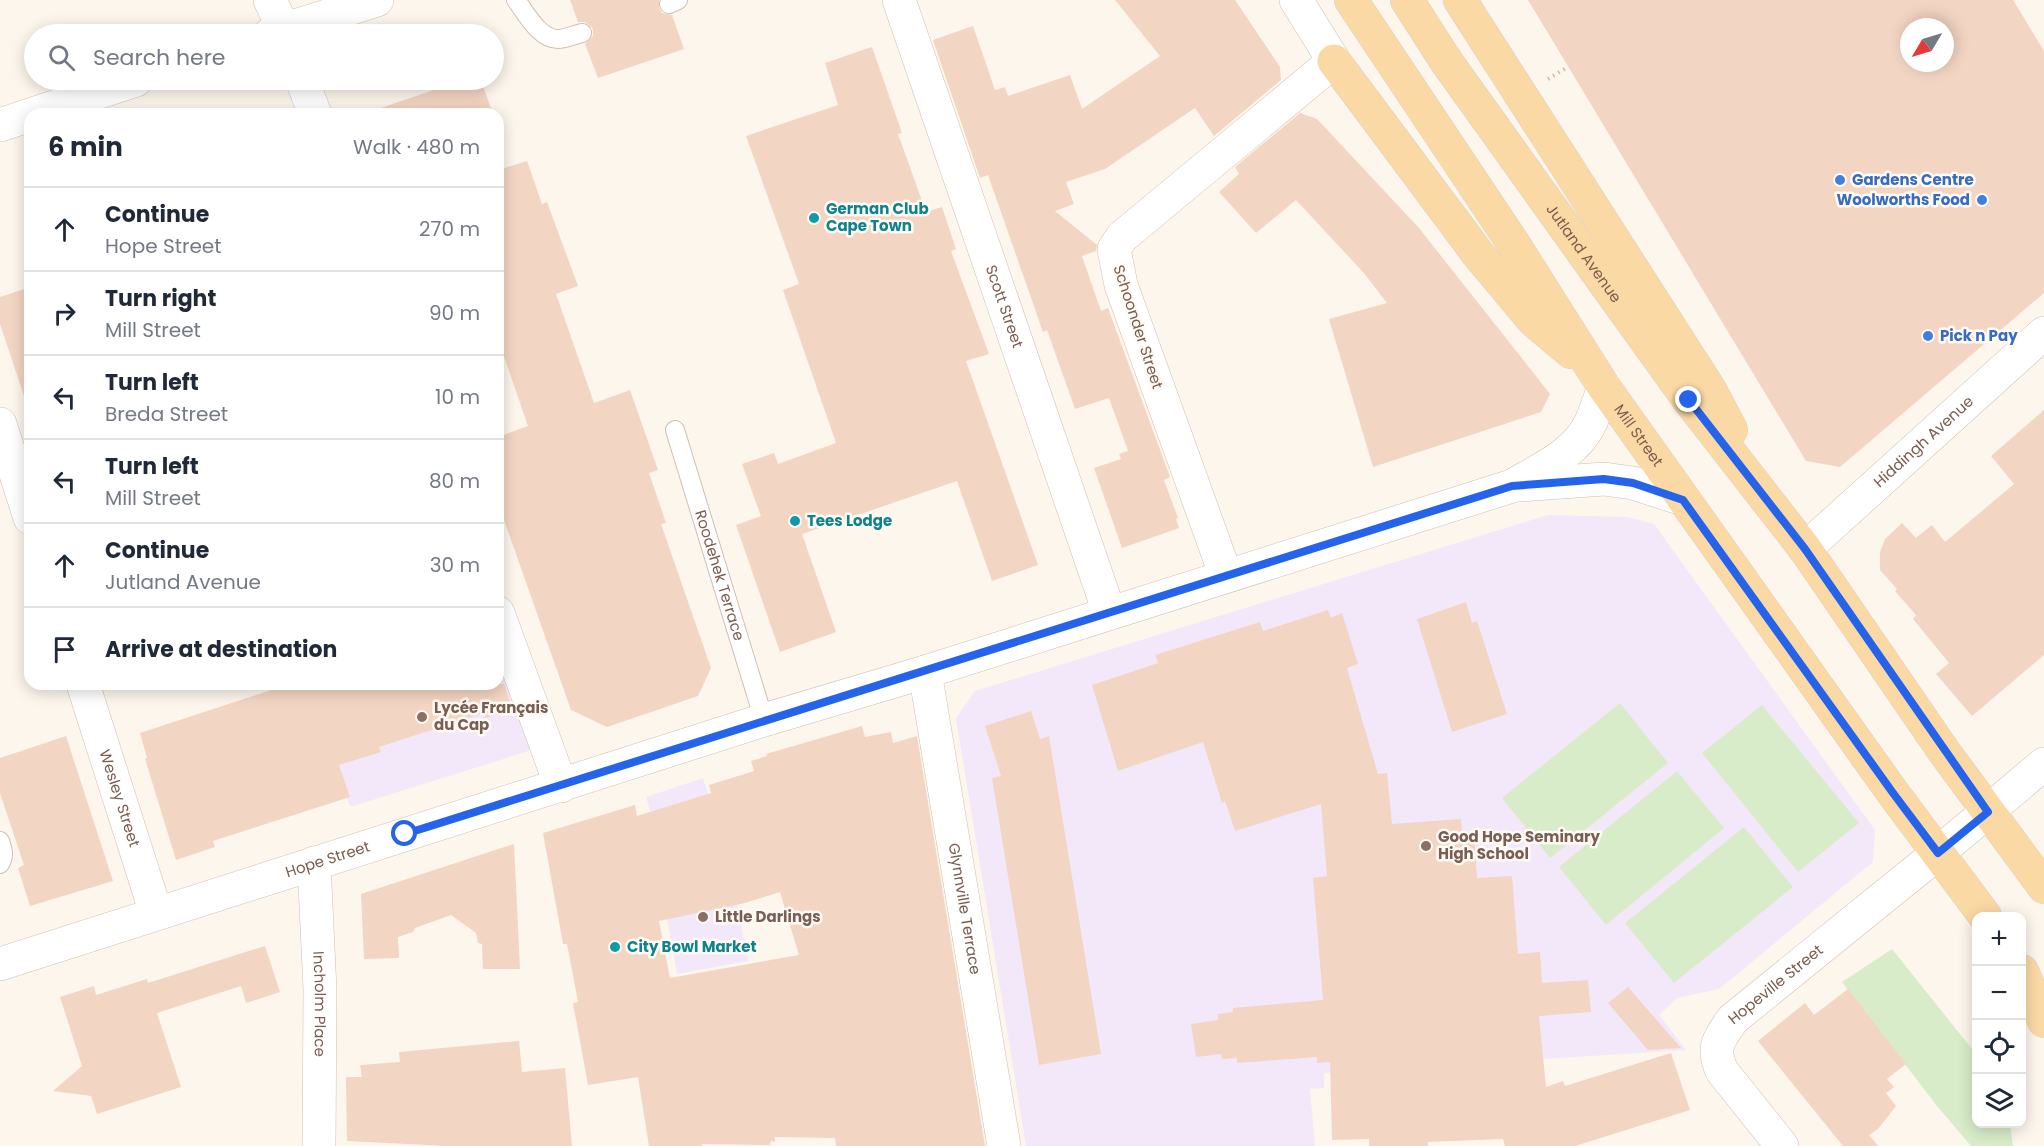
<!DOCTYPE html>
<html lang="en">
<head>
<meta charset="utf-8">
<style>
  :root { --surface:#fff; --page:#f2f2f3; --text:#1f2937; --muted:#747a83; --line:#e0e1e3 }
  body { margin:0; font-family:Poppins,sans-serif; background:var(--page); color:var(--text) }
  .controls { position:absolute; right:18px; bottom:18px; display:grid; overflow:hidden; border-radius:12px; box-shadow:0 3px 15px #0003 }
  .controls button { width:54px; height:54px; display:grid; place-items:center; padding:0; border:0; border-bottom:2px solid var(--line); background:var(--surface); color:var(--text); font:30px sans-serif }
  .compass { position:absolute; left:1900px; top:18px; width:54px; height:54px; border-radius:50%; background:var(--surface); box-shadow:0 3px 15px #0003; rotate:232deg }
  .stop { position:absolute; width:18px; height:18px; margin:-14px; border:4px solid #2563eb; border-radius:50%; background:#fff }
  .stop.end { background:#2563eb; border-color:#fff; box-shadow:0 2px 6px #0008 }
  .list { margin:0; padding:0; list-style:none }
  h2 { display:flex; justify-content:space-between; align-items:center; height:78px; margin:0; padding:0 24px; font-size:26px }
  h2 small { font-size:20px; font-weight:400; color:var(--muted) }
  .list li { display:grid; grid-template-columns:39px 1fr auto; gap:18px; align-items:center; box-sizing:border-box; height:84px; padding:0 24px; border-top:2px solid var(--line) }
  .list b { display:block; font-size:22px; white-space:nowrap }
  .list p { margin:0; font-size:20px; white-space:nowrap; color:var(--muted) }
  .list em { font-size:20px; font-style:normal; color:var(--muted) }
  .icon { flex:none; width:33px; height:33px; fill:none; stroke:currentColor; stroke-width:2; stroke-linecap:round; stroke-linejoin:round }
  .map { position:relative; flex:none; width:2044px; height:1146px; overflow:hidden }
  .search { position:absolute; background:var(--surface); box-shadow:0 3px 15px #0003; left:24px; top:24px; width:480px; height:66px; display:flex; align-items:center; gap:15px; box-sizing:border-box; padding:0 21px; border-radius:33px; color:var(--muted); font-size:22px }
  .panel { position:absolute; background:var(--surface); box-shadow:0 3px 15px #0003; left:24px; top:108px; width:480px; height:582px; border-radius:18px }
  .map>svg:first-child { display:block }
  .education { fill:#f3e8fa }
  .green { fill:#d8ecc9 }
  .building { fill:#f3d5c3; fill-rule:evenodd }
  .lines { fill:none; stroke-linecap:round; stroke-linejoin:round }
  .lane-casing { stroke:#d1beb0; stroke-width:20 }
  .street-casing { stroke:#d1beb0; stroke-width:34 }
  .secondary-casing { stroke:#d6c0b0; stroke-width:34 }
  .primary-casing { stroke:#dad1cd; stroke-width:34 }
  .path { stroke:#d9b8a5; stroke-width:4; stroke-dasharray:1.5 4.5; stroke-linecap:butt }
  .lane { stroke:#fff; stroke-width:18 }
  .street { stroke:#fff; stroke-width:33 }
  .secondary { stroke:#fff; stroke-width:33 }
  .primary { stroke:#fbd9a5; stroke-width:33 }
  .route { stroke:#2563eb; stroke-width:8 }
  .shop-dot { fill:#3f7fe0; stroke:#fffaf3; stroke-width:2 }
  .culture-dot { fill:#0f9aa8; stroke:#fffaf3; stroke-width:2 }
  .education-dot { fill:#8d6e63; stroke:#fffaf3; stroke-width:2 }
  .labels { text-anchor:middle; stroke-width:5; stroke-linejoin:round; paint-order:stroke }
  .shop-label { font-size:15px; font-weight:bold; fill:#366cbe; stroke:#fffaf3; text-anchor:start }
  .culture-label { font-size:15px; font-weight:bold; fill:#0d838f; stroke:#fffaf3; text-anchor:start }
  .street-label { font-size:15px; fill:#7a5c4d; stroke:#fffaf3 }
  .education-label { font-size:15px; font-weight:bold; fill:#785e54; stroke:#fffaf3; text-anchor:start }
</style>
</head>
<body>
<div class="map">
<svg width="2044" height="1146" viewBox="0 0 2044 1146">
  <rect width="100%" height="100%" fill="#fdf6ec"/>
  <path class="education" d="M 1548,515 L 1628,517 L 1654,524 L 1875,830 L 1873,862 L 1719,989 L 1677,998 L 1659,1015 L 1686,1050 L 1324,1073 L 1324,1088 L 1310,1089 L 1315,1146 L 1026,1146 L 956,718 L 975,691 Z
    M 498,652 L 532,750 L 350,807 L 312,684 L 498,684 Z
    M 703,778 L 729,860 L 748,961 L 677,974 L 659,873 L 668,869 L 646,797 Z"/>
  <path class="green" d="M 1620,703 L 1668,763 L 1550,858 L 1502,798 Z
    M 1762,705 L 1859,823 L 1798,872 L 1702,753 Z
    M 1677,771 L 1724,828 L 1606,925 L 1559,867 Z
    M 1744,827 L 1793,887 L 1674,983 L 1625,923 Z
    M 1892,949 L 1976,1054 L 1976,1124 L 2010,1124 L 2013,1146 L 1971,1146 L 1937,1106 L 1842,982 Z"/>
  <path class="building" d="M 570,0 L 659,0 L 659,8 L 662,13 L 672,15 L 684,49 L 598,78 L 585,44 L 593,36 L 593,29 L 585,22 L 578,22 Z
    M 1115,0 L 1235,0 L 1280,67 L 1281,80 L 1214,136 L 1195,108 L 1105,169 L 1066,182 L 1074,204 L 1055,211 L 1097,245 L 1096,251 L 1082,256 L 1101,311 L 1108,308 L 1170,477 L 1164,480 L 1178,518 L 1176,519 L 1179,528 L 1122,548 L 1094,468 L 1121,459 L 1119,454 L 1128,451 L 1109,398 L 1075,409 L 1047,330 L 1043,332 L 988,175 L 980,178 L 933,40 L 973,26 L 995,90 L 1005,87 L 1008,96 L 1070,75 L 1082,109 L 1160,56 Z
    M 1528,0 L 2013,0 L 2044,51 L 2044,293 L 1840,467 L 1806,461 ZM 1909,27 L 1945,27 L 1945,63 L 1909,63 Z
    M 872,47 L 902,133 L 898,134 L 926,212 L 942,207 L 956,249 L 951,251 L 989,354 L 966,361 L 1038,565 L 992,581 L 957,481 L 802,534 L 836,632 L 780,652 L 736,525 L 761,516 L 742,464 L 774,453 L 778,464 L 836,443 L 783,290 L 799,284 L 746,136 L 838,105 L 825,63 Z
    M 463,80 L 481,80 L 493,114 L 376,114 L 375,110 Z
    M 1300,113 L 1317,119 L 1419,228 L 1550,394 L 1541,412 L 1373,467 L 1329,319 L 1387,303 L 1363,272 L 1296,200 L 1256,233 L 1219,192 L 1239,174 L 1235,167 Z
    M 527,161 L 542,204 L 547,202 L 578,286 L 556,294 L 594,403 L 630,390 L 658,470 L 649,473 L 666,523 L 661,524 L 711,668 L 698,696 L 607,727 L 571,710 L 498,503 L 498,437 L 528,426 L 498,339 L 498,170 Z
    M 30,287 L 30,398 L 25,399 L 0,324 L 0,297 Z
    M 2044,410 L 2044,655 L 1972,716 L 1936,674 L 1949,663 L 1913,619 L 1916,615 L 1895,591 L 1897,589 L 1880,570 L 1880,552 L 1885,539 L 1902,523 L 1916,538 L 1932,525 L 1945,542 L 2014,484 L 1991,456 Z
    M 1466,602 L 1472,623 L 1477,621 L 1507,714 L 1452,732 L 1417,619 Z
    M 1328,610 L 1331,618 L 1342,613 L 1358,664 L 1347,668 L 1378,774 L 1387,773 L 1392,824 L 1461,819 L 1462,835 L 1474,834 L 1477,878 L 1512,876 L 1518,954 L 1540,952 L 1542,983 L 1588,980 L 1591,1012 L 1539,1016 L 1546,1087 L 1563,1081 L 1565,1086 L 1671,1053 L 1690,1110 L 1575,1146 L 1505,1146 L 1503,1139 L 1428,1142 L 1428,1146 L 1369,1146 L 1369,1139 L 1332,1140 L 1330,1062 L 1317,1063 L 1317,1057 L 1237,1063 L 1237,1058 L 1222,1059 L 1221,1054 L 1196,1057 L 1191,1024 L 1218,1020 L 1218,1014 L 1233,1012 L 1233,1008 L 1323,1000 L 1313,878 L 1327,876 L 1321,804 L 1235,831 L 1225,801 L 1222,803 L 1203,742 L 1118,771 L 1092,685 L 1158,663 L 1155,655 L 1260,622 L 1263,631 Z
    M 290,684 L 504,684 L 513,710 L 485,718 L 484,713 L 379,747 L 381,752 L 339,765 L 350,797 L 213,841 L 215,847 L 176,860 L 145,759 L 147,758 L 140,733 Z
    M 1031,711 L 1040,739 L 1049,736 L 1101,1054 L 1039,1065 L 992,778 L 1001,776 L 985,726 Z
    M 862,726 L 865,737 L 891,732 L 893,743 L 917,736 L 985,1146 L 836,1146 L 835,1138 L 775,1137 L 775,1142 L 771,1141 L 770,1145 L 702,1144 L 702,1146 L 649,1146 L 638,1077 L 588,1085 L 573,1003 L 578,1002 L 567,944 L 563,944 L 543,833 L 635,805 L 637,816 L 711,793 L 709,785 L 754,771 L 751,761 L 767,756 L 766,754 ZM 780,892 L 799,955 L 670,978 L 659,921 L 745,903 Z
    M 66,736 L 113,881 L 30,906 L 18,868 L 24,865 L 0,793 L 0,758 Z
    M 514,844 L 520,969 L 483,969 L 482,944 L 478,943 L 476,933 L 451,915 L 415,928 L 413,932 L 398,937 L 399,958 L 364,959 L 361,894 Z
    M 265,946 L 280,992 L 246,1003 L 241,986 L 157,1013 L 181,1087 L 97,1114 L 91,1096 L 53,1091 L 82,1066 L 60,997 L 94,986 L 96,995 L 147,979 L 148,983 Z
    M 1628,987 L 1681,1048 L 1648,1050 L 1608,1003 Z
    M 1848,989 L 1906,1064 L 1887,1079 L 1894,1087 L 1886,1093 L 1896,1106 L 1878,1129 L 1869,1135 L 1878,1146 L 1843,1146 L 1758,1041 L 1805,1003 L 1814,1015 Z
    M 519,1041 L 522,1072 L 565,1068 L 572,1146 L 447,1146 L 347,1141 L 346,1077 L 362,1077 L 360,1065 L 400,1062 L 399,1052 Z"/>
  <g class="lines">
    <g class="lane-casing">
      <g id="lane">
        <path d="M 516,0 C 526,13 539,39 558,39 C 565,39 574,35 582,33"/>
        <path d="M 669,4 L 678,0"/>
        <path id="s1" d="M 675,430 L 764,720"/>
        <path d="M 0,841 C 3,850 5,856 0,864"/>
      </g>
    </g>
    <g class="street-casing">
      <g id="street">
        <path d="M 270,0 L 286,34"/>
        <path id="s2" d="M 899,0 L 1109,612"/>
        <path d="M 302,80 L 315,114"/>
        <path d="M 0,424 L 30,518"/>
        <path d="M 1520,485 L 1604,479 L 1633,483 L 1683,499"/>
        <path id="s3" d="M 1805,549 L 2044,333"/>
        <path d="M 1226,576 L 1121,285 L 1114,249 L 1122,237 L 1334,61 L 1296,0"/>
        <path d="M 498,613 L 561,786"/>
        <path id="s4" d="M 925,672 L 1004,1146"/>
        <path id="s5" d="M 83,684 L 156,913"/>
        <path id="s6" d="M 314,863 L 320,990 L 319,1146"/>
        <path id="s7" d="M 0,964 L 764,720 L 925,672 L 1512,486 C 1541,469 1576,454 1591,422 C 1596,411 1600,398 1604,387"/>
        <path id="s8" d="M 1782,1146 L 1722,1071 C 1711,1047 1719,1039 1733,1019 L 1938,853 L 2044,764"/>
      </g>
    </g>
    <g class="secondary-casing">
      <path id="secondary" d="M 270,34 L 377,0
        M 33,114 L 136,80
        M 0,125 L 30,115"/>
    </g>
    <g class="primary-casing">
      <g id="primary">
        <path id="s9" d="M 1351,0 L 1515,246 L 1604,387 L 1893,793 L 1985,916"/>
        <path id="s10" d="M 1407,0 L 1446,61 L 1607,286 L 1689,400 L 1805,549 L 1945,753 L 2044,887"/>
        <path d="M 1460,0 L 1710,390 L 1731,430"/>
        <path d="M 1334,61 L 1478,254 L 1534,321 L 1571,352"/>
        <path d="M 2022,971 L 2044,1021"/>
      </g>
    </g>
    <path class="path" d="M 1548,79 L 1568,67"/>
    <use href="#lane" class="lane"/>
    <use href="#street" class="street"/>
    <use href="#secondary" class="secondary"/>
    <use href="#primary" class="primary"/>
  </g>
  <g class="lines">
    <path class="route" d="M 405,834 C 774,719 1143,603 1512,486 L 1604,479 L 1633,483 L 1683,500 L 1893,793 L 1938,853 L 1988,812 L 1805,549 L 1689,400"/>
  </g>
  <g class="shop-dot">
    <circle cx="1840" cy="180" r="6"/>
    <circle cx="1982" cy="200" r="6"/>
    <circle cx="1928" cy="336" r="6"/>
  </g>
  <g class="culture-dot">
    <circle cx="814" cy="218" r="6"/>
    <circle cx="795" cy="521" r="6"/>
    <circle cx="615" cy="947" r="6"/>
  </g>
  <g class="education-dot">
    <circle cx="422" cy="717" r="6"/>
    <circle cx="1426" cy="846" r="6"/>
    <circle cx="703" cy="917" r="6"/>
  </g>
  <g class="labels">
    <g class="shop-label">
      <text x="1852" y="185">Gardens Centre</text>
      <text x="1970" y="205" text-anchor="end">Woolworths Food</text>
      <text x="1940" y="341">Pick n Pay</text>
    </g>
    <g class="culture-label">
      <text x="826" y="214">German Club<tspan x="826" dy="17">Cape Town</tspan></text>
      <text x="807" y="526">Tees Lodge</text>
      <text x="627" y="952">City Bowl Market</text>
    </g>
    <g class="street-label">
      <text dy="5" stroke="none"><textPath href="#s10" startOffset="309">Jutland Avenue</textPath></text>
      <text dy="5" stroke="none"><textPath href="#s2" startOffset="324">Scott Street</textPath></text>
      <text transform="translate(1138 327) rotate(72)" y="5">Schoonder Street</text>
      <text dy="5" stroke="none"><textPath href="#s9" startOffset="522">Mill Street</textPath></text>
      <text dy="5" stroke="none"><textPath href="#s3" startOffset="160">Hiddingh Avenue</textPath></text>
      <text dy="5" stroke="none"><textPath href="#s1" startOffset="152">Roodehek Terrace</textPath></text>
      <text dy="5" stroke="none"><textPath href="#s5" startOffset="120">Wesley Street</textPath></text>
      <text dy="5" stroke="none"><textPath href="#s7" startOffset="344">Hope Street</textPath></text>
      <text dy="5" stroke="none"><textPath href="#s4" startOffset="240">Glynnville Terrace</textPath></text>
      <text dy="5" stroke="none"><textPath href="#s8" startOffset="208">Hopeville Street</textPath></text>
      <text dy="5" stroke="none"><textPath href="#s6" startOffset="141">Incholm Place</textPath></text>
    </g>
    <g class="education-label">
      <text x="434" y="713">Lycée Français<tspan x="434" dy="17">du Cap</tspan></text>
      <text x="1438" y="842">Good Hope Seminary<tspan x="1438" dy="17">High School</tspan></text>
      <text x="715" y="922">Little Darlings</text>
    </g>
  </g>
</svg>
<div class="controls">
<button>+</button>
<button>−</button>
<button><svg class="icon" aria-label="locate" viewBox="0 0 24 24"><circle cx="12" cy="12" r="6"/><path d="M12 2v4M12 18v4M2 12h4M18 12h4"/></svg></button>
<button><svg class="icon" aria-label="layers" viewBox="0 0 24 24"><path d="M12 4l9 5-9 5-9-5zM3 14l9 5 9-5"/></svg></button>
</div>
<svg class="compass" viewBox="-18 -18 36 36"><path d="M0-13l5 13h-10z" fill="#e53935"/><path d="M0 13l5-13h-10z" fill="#747a83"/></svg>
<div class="stop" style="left:405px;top:834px"></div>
<div class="stop end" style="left:1689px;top:400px"></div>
<div class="search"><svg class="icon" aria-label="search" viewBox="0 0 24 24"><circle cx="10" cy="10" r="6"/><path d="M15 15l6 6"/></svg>Search here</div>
<section class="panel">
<h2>6 min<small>Walk · 480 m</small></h2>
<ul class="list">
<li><svg class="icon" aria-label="ahead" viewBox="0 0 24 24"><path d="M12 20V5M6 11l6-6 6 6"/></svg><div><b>Continue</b><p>Hope Street</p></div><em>270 m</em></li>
<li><svg class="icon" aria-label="right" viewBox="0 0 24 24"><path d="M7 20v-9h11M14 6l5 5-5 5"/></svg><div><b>Turn right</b><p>Mill Street</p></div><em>90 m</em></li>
<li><svg class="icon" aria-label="left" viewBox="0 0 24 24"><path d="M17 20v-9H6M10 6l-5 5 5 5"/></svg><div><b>Turn left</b><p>Breda Street</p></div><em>10 m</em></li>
<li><svg class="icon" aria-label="left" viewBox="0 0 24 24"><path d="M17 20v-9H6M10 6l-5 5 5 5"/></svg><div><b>Turn left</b><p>Mill Street</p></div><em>80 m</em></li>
<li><svg class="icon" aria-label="ahead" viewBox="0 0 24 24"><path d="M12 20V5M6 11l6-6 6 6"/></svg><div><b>Continue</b><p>Jutland Avenue</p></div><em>30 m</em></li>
<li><svg class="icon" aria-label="arrive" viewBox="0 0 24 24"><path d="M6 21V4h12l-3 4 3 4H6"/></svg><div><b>Arrive at destination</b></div></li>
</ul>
</section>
</div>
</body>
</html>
